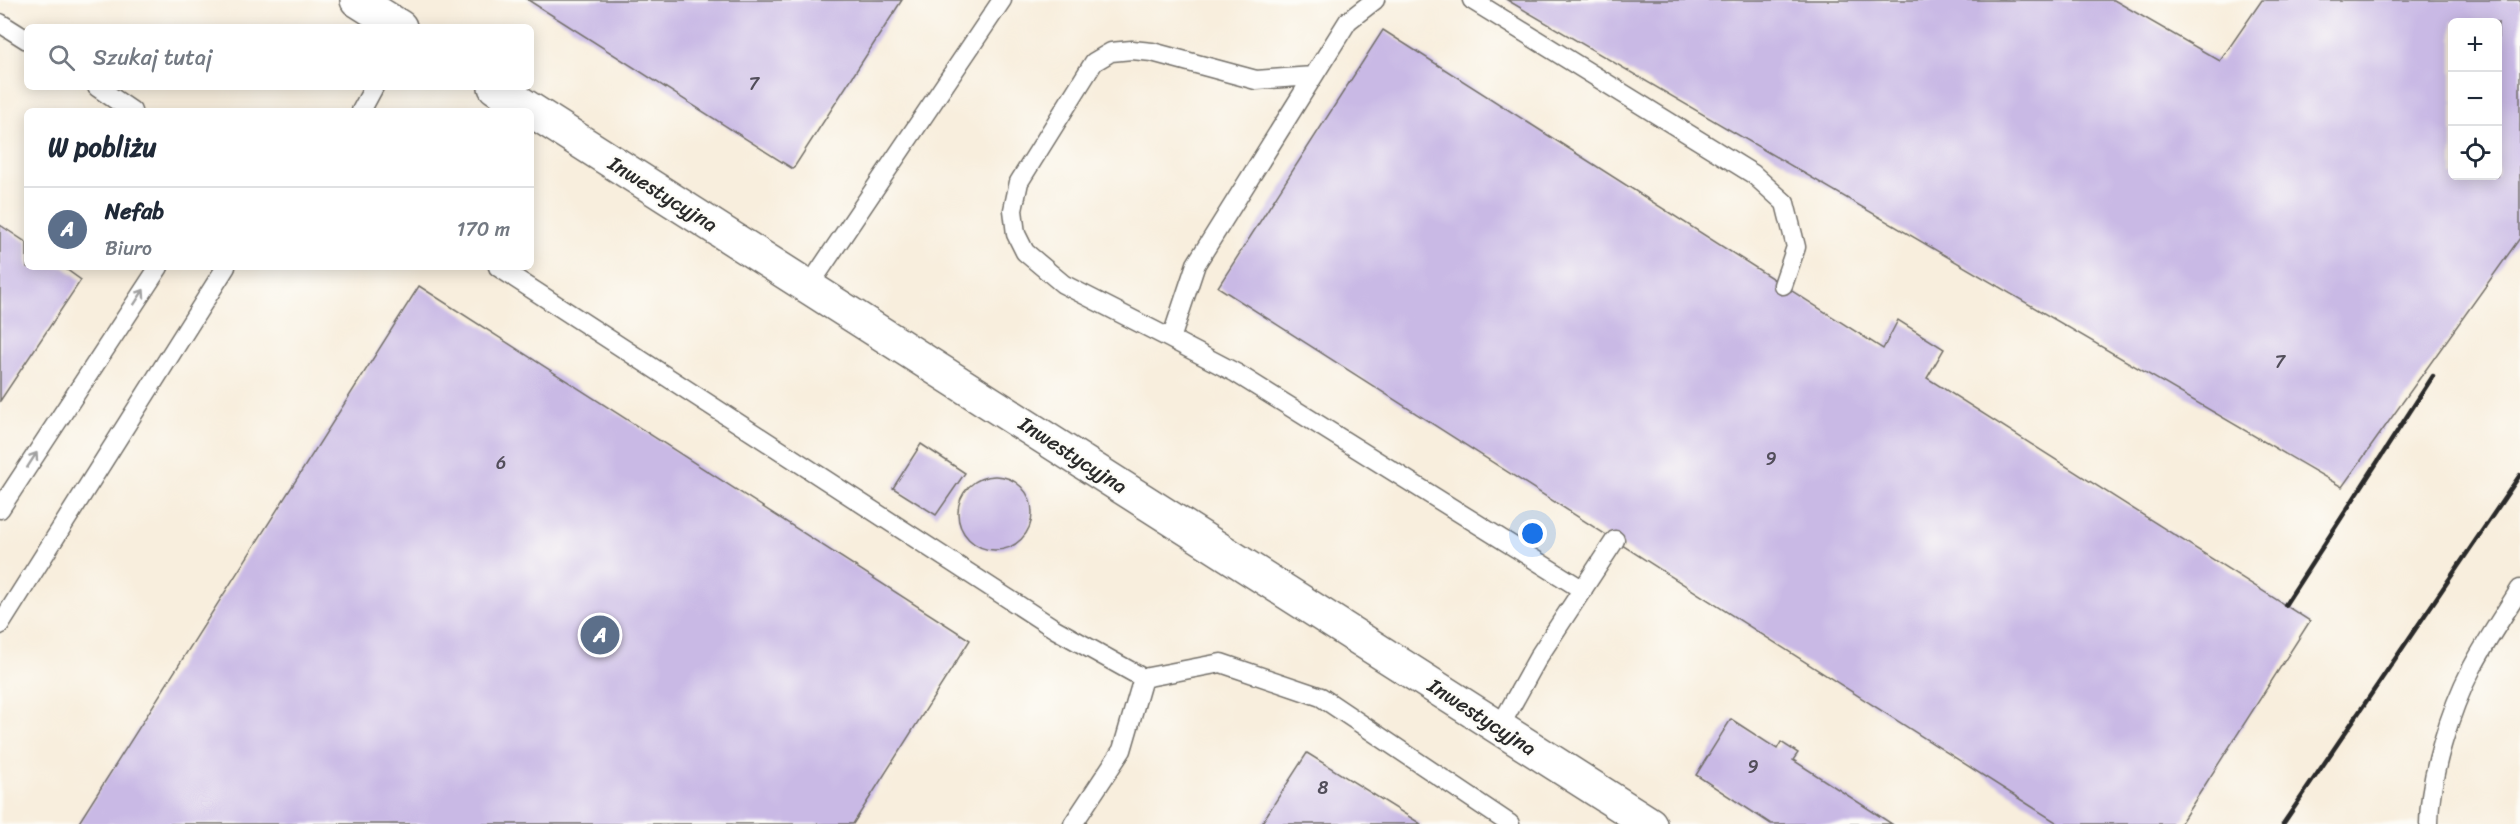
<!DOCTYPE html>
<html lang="pl">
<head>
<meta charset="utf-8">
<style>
  :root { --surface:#fff; --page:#f2f2f3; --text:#1f2937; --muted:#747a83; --line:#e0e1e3; --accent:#2563eb }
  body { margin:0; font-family:Sriracha,sans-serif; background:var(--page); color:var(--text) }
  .controls { position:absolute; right:18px; top:18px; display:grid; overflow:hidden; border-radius:9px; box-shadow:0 3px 15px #0003 }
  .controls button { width:54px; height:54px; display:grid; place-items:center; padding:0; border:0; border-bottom:2px solid var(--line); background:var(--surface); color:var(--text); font:30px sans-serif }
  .you { position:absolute; left:1533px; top:534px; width:21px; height:21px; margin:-15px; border:4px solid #fff; border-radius:50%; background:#1a73e8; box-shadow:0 0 0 9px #1a73e833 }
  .badge { display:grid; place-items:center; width:39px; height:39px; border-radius:50%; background:var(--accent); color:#fff; font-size:20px; font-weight:700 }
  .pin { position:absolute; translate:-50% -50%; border:3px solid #fff; box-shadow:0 2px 6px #0006 }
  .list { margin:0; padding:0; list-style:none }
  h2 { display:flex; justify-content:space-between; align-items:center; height:78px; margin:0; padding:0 24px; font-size:26px }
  h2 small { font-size:20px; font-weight:400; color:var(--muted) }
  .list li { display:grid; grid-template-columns:39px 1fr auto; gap:18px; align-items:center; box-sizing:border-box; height:84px; padding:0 24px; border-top:2px solid var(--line) }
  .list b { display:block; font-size:22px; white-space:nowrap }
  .list p { margin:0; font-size:20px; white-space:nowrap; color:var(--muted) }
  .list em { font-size:20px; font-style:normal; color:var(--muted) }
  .icon { flex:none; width:33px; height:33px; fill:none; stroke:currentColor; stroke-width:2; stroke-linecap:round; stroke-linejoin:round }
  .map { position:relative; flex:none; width:2520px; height:824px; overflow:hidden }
  .search { position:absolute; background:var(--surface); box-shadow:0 3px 15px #0003; left:24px; top:24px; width:510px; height:66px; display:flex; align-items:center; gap:15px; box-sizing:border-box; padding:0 21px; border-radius:9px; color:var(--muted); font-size:22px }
  .panel { position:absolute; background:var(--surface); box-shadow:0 3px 15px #0003; left:24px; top:108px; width:510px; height:162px; border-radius:9px }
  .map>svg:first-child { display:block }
  .building { fill:#c9b9e5; fill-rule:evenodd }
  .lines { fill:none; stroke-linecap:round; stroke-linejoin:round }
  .lane-casing { stroke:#736f69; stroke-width:21 }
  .street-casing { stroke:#736f69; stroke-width:36 }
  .lane { stroke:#fff; stroke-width:18 }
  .street { stroke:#fff; stroke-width:33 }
  .rail { stroke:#2b2b2b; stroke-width:4.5 }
  .oneway { stroke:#a0a0a0 }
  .labels { text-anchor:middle; stroke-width:5; stroke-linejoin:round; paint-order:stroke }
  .number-label { font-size:18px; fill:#524e5a }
  .street-label { font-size:21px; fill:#2b2b2b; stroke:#fdfcf7 }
</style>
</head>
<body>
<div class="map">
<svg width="2520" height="824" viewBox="0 0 2520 824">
  <rect width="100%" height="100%" fill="#fdfcf7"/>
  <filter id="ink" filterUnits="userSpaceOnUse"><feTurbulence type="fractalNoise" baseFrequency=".0167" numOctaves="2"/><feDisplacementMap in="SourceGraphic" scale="12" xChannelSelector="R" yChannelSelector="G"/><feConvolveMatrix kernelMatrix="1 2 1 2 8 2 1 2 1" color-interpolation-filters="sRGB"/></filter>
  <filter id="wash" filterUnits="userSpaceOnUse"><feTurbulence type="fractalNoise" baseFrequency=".008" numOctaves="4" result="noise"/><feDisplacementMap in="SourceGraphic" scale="24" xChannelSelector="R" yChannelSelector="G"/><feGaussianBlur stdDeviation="1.35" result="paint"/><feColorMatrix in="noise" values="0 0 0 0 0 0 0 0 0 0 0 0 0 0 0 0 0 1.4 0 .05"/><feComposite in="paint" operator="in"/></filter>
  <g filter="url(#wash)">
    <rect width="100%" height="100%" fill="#f8eedd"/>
    <g id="blocks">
      <path class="building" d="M 528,0 L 902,0 L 793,169 Z
        M 1507,0 L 2114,0 L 2220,61 L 2262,0 L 2520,0 L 2520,238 L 2342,487 ZM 2452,22 L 2498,22 L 2498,176 L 2452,176 Z
        M 1383,30 L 1883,349 L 1898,320 L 1944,349 L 1927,378 L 2310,621 L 2180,824 L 2059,824 L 1218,287 Z
        M 0,225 L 27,243 L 27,267 L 63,267 L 81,280 L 0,401 Z
        M 419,286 L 970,640 L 853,824 L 78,824 Z
        M 921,444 L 965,473 L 936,515 L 893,488 Z
        M958 513a37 37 0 1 1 74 0a37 37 0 1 1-74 0Z
        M 1731,719 L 1777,749 L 1781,742 L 1798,753 L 1793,760 L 1892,824 L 1771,824 L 1696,775 Z
        M 1307,753 L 1421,824 L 1261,824 Z"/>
    </g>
  </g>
  <g filter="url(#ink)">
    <use href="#blocks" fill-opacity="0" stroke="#736f69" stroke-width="1.5"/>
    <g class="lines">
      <g class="lane-casing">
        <path id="lane" d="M 1375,0 L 1348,21 L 1196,264 L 1171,339 L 1236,373 L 1583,590
          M 1472,0 L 1753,174 L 1785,203 L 1796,247 L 1783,285
          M 0,23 L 27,40
          M 97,87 L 132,111
          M 361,111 L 374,87
          M 498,267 L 1055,629 L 1143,678 L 1221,663 L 1321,697 L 1510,824
          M 809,286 L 1002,0
          M 1171,339 L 1063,284 L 1025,252 L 1016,234 L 1013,210 L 1019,182 L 1094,62 L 1111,52 L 1132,50 L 1152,52 L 1256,80 L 1313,76
          M 0,509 L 159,267
          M 0,625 L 226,267
          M 1499,728 L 1539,656 L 1615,540
          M 1073,824 L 1122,750 L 1143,678
          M 2429,824 C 2429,777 2450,710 2472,668 C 2486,641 2504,615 2520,589"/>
      </g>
      <g class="street-casing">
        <path id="street" d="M 357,0 L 400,27
          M 495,87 L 1650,824"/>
      </g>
      <use href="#lane" class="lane"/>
      <use href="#street" class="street"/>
      <path class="rail" d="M 2285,605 L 2433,376
        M 2283,824 L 2520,475"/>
    </g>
    <defs><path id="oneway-shaft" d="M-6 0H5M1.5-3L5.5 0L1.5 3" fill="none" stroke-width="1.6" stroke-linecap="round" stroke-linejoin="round" transform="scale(1.5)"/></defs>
    <g class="oneway">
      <use href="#oneway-shaft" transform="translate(139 297) rotate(-57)"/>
      <use href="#oneway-shaft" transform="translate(32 460) rotate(-57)"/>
    </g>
  </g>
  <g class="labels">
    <g class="number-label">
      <text x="754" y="90">7</text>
      <text x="2280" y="368">7</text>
      <text x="1771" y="465">9</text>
      <text x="501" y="469">6</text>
      <text x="1753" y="773">9</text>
      <text x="1323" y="794">8</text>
    </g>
    <g class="street-label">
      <text transform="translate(663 194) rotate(32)" y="7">Inwestycyjna</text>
      <text transform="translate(1073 455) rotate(33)" y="7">Inwestycyjna</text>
      <text transform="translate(1482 717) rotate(33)" y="7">Inwestycyjna</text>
    </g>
  </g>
</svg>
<div class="controls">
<button>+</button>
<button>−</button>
<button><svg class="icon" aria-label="locate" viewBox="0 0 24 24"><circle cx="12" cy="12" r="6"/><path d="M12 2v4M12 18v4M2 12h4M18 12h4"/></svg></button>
</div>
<div class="you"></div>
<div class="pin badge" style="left:600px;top:635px;background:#5c6f8a">A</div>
<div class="search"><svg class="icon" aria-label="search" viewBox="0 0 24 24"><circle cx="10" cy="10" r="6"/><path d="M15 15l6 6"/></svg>Szukaj tutaj</div>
<section class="panel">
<h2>W pobliżu<small></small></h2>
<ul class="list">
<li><span class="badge" style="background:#5c6f8a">A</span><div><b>Nefab</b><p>Biuro</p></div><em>170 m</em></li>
</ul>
</section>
</div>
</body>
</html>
